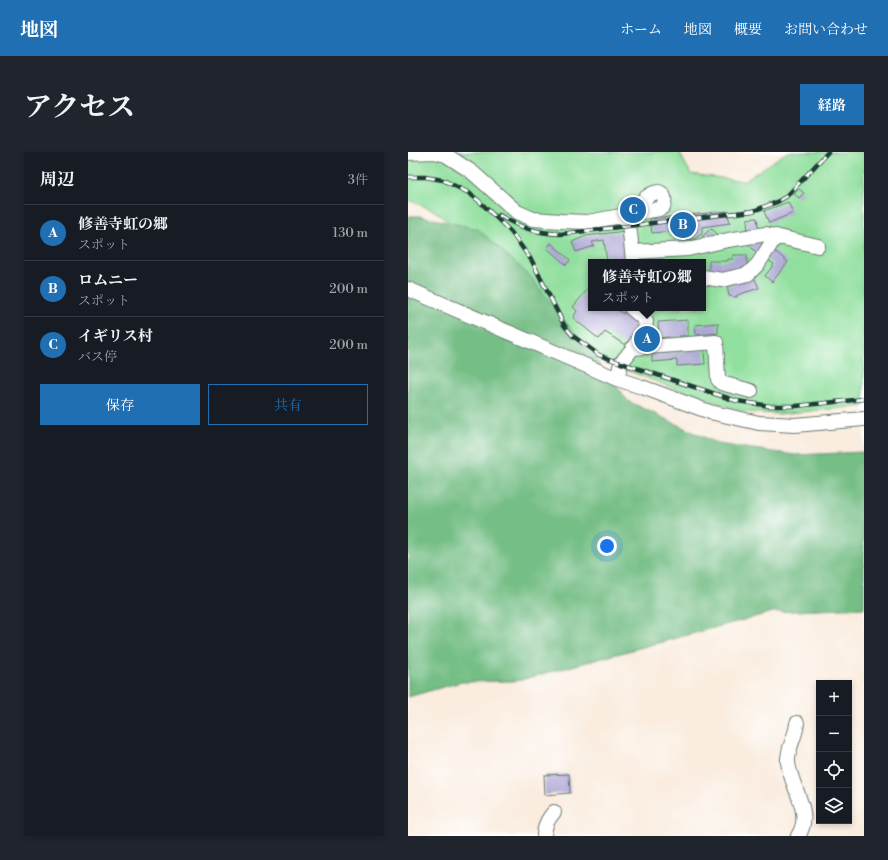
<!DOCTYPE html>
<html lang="ja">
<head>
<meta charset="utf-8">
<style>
  :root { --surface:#171b24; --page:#20242c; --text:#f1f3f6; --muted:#9ea1a6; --line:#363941; --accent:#1f6fb2 }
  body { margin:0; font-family:"Libre Bodoni","Noto Serif JP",serif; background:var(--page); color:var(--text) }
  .controls { position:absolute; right:12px; bottom:12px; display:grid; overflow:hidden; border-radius:0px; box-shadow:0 2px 6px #0003 }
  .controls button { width:36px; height:36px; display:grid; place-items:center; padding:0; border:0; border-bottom:1px solid var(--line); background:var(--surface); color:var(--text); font:20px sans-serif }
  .you { position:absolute; left:199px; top:394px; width:14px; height:14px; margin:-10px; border:3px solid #fff; border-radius:50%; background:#1a73e8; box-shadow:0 0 0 6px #1a73e833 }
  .badge { display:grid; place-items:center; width:26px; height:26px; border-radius:50%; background:var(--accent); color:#fff; font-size:13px; font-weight:700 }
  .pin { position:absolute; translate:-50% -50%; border:2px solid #fff; box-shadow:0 1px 4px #0006 }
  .popup { position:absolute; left:180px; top:107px; width:118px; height:52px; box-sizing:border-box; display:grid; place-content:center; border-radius:0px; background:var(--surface); filter:drop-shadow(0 1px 3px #0005); font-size:13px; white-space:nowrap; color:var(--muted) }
  .popup b { font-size:15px; color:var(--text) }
  .popup::after { content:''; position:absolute; left:50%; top:100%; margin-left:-8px; border:8px solid transparent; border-top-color:var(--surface) }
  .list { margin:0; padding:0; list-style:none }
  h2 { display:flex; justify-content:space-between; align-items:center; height:52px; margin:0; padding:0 16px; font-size:17px }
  h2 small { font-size:13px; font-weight:400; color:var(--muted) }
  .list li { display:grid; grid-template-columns:26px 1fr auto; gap:12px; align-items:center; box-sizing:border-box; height:56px; padding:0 16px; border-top:1px solid var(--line) }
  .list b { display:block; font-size:15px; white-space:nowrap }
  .list p { margin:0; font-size:13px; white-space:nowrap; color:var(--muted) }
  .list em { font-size:13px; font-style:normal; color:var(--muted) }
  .actions { display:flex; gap:8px; padding:12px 16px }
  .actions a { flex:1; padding:9px 0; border:1px solid var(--accent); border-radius:0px; text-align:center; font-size:14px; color:var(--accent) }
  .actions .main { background:var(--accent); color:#fff }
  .icon { flex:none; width:22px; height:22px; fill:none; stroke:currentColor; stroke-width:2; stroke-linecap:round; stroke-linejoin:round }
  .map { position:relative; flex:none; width:456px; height:684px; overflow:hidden; border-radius:0px }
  header { display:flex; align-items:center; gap:24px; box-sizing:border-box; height:56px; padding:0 20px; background:var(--accent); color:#fff }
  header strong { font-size:19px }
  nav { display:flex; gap:22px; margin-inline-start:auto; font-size:14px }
  .intro { display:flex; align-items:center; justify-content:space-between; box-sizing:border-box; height:96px; padding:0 24px }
  h1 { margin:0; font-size:28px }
  .button { padding:10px 18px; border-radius:0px; background:var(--accent); color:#fff; font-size:14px; font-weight:700 }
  main { display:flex; gap:24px; padding:0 24px }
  aside { flex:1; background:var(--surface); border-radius:0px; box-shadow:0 2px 6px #0003 }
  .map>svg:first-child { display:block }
  .green { fill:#91df9e; stroke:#588e69; fill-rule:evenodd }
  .forest { fill:#74be85; stroke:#4a7e5c }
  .building { fill:#afa8d5 }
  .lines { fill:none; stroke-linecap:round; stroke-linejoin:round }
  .minor-casing { stroke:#6c7a70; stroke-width:16 }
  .minor { stroke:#fff; stroke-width:14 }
  .rail-casing { stroke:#1f3d34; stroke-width:4.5 }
  .rail { stroke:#fff; stroke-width:3; stroke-dasharray:9; stroke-linecap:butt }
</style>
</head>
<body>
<header>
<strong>地図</strong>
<nav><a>ホーム</a><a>地図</a><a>概要</a><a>お問い合わせ</a></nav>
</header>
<div class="intro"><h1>アクセス</h1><a class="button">経路</a></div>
<main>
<aside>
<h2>周辺<small>3件</small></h2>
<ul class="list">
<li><span class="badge">A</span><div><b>修善寺虹の郷</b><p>スポット</p></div><em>130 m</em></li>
<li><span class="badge">B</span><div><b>ロムニー</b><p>スポット</p></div><em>200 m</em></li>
<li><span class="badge">C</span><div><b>イギリス村</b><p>バス停</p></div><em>200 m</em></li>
</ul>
<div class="actions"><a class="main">保存</a><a>共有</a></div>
</aside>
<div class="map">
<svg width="456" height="684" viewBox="0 0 456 684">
  <rect width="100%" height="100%" fill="#fff"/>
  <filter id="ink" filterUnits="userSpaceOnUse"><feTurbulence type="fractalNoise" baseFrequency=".025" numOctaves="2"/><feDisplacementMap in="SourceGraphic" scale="8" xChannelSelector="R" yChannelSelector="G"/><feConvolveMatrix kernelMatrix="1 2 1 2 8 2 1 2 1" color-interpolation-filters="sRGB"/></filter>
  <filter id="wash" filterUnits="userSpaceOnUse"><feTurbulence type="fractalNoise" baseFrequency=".012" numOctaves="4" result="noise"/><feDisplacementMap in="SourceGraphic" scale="16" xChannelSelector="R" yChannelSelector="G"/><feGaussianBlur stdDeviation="0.9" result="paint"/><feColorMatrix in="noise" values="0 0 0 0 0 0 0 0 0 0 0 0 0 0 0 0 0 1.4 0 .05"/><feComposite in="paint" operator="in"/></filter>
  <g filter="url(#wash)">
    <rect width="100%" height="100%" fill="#faecde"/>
    <path class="green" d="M 0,0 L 271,0 L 283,22 L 336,29 L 379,0 L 456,0 L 456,254 L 370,262 L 337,260 L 281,242 L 163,197 L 62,86 L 25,58 L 0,48 ZM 183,110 L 295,110 L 295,156 L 183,156 Z"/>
    <path class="forest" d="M 0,64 L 12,64 L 70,77 L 121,123 L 220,249 L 310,292 L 387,303 L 456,300 L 456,456 L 365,460 L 109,529 L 53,530 L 0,545 Z"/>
    <g id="blocks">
      <path class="building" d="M 391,37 L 396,41 L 391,46 L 386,42 Z
        M 380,50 L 385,61 L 361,71 L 356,59 Z
        M 319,59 L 322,71 L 294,75 L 294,82 L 286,87 L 273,88 L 273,78 L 244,81 L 242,67 Z
        M 349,66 L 352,87 L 380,110 L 364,130 L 357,124 L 366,112 L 350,102 L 341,93 L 339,67 Z
        M 303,76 L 309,82 L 301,90 L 297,88 L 294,85 Z
        M 217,79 L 221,110 L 199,110 L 196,88 L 184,90 L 186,94 L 168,100 L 164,90 L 178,84 Z
        M 143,91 L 162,108 L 158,113 L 139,96 Z
        M 250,100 L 254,110 L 240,110 L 238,105 Z
        M 325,103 L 339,103 L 339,118 L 318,121 L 301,121 L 301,109 L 320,109 L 320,107 L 325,107 Z
        M 346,125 L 351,136 L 329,143 L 329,145 L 321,144 L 319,134 L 326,133 L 325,129 Z
        M 179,138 L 183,141 L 183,156 L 208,156 L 215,162 L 216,160 L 233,173 L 217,193 L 197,180 L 191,187 L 165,166 L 169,159 L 165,155 Z
        M 280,168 L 280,184 L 271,184 L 271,187 L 261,187 L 261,185 L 251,186 L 250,170 Z
        M 310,171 L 310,181 L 288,183 L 287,173 Z
        M 296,198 L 297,212 L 269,214 L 269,208 L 244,210 L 244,202 Z
        M 161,622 L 162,641 L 137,643 L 136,623 Z"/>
    </g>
  </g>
  <g filter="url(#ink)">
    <use href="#blocks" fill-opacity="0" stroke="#6c7a70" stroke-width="1"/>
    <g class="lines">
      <g class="minor-casing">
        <path id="minor" d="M 0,1 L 27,0 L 38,3 L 64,20 L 109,60 L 125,67 L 153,69 L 180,70 L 251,57 L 255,55 C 256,51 258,47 255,43 C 247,32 226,57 220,63
          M 220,63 L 225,108
          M 224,100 L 280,97 L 320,88 L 358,82 L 410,94
          M 295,125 L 314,128 L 340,122 L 350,112 L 368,84
          M 0,137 L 209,227 L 234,235 L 302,260 L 351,271 L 387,273 L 456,267
          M 223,156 L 238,169 L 237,177 L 225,196
          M 209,227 L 213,211 L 225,196 L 308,190 L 310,227 L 313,231 L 343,239
          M 389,571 C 388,585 379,596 380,610 C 382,635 406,660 390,684
          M 136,684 C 137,673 139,668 146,660"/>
      </g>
      <use href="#minor" class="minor"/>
      <g class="rail-casing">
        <path id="rail" d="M 0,25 L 17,25 L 35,28 L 61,41 L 71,49 L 103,80 L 124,109 L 156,173 L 165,184 L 191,203 L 213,211 L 329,249 L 362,254 L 388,254 L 456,247
          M 91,63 C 112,76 129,81 153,82 L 345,59 L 369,50 L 379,44 L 420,0"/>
      </g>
      <use href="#rail" class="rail"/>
    </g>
  </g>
</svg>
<div class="controls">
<button>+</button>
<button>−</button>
<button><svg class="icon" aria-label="locate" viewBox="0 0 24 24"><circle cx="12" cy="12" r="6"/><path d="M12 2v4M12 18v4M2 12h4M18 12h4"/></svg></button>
<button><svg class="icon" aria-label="layers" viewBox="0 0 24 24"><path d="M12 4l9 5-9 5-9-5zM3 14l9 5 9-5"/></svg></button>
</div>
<div class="you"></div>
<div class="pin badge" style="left:239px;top:187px">A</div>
<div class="popup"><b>修善寺虹の郷</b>スポット</div>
<div class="pin badge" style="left:275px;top:73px">B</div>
<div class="pin badge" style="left:225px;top:58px">C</div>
</div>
</main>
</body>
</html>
